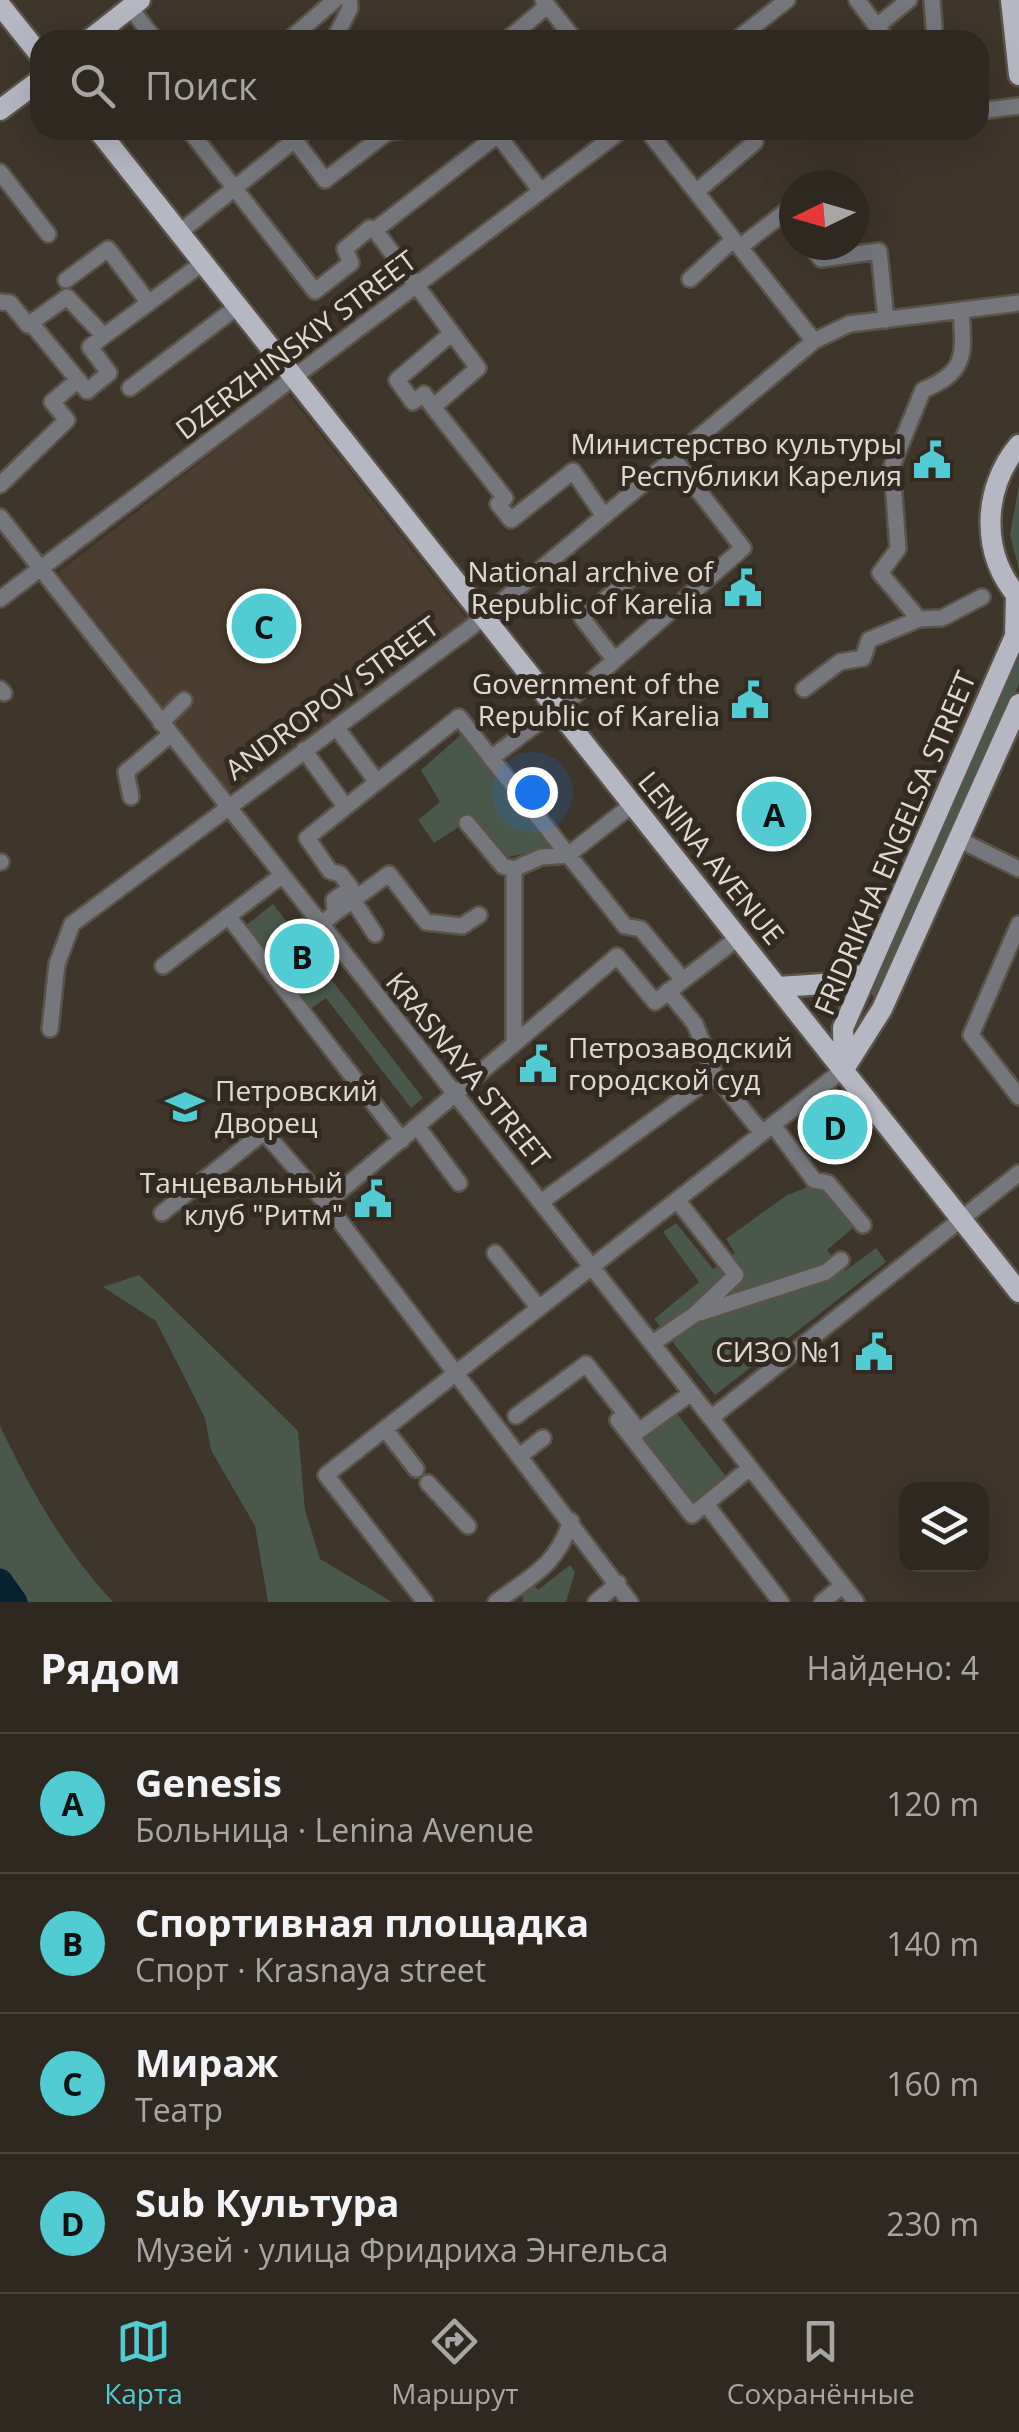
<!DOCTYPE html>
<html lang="ru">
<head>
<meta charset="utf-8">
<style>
  :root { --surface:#2e2820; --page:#3a342d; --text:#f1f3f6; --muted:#a7a6a5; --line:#49443e; --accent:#51ccd3 }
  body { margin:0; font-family:"Open Sans",sans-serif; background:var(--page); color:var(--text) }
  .controls { position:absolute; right:30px; bottom:30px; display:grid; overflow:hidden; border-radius:20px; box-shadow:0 10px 40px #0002 }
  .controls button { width:90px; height:90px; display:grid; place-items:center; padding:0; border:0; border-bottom:2px solid var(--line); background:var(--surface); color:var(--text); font:50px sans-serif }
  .compass { position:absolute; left:779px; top:170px; width:90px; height:90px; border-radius:50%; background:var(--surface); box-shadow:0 10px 40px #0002; rotate:265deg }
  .you { position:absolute; left:532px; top:792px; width:35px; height:35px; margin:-25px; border:8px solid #fff; border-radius:50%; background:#1a73e8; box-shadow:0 0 0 15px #1a73e833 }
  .badge { display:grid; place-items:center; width:65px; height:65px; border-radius:50%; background:var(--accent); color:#111; font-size:32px; font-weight:700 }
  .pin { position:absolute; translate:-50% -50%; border:5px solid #fff; box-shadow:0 2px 10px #0006 }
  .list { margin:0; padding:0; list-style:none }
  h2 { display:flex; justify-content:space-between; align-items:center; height:130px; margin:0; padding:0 40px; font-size:42px }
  h2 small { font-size:32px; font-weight:400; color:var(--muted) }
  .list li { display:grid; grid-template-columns:65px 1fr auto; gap:30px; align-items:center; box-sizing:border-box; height:140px; padding:0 40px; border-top:2px solid var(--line) }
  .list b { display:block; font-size:38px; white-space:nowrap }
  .list p { margin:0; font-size:32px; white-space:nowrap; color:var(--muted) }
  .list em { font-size:32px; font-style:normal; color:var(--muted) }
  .icon { flex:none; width:55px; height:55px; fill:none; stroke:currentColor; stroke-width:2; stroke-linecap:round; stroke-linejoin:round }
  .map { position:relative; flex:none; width:1019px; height:1602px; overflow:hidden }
  .search { position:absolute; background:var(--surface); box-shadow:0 10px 40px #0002; left:30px; right:30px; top:30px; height:110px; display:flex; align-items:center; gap:25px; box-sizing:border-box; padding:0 35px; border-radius:30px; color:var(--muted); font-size:38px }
  .sheet { height:690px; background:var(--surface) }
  nav { display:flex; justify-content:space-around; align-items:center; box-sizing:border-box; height:140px; border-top:2px solid var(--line); background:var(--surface); font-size:28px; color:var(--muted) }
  nav a { display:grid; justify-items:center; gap:5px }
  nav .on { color:var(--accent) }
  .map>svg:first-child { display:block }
  .built { fill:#4b3d2f }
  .green { fill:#49584a }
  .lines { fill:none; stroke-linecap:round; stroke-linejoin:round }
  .river { stroke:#06212f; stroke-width:25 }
  .minor-casing { stroke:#5b5349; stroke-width:20 }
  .major-casing { stroke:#5b5349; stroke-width:25 }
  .minor { stroke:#76777d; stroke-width:15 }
  .major { stroke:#b5b7c3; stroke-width:20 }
  .labels { text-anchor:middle; stroke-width:10; stroke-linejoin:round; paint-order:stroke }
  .street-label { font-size:28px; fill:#e0dad4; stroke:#332b21 }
  .poi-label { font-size:28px; fill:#e0dad4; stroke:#332b21; text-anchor:end }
</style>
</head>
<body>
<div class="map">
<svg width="1019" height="1602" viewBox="0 0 1019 1602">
  <rect width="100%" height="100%" fill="#3e352b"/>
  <path class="built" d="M 288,394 L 467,619 L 229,792 L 58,573 Z"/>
  <path class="green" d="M 1019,485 L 1019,570 L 1010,534 Z
    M 1019,653 L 1019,684 L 885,992 L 873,997 L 869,986 Z
    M 463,733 L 554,846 L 509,857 L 471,819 L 434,843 L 418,820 L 440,802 L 421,770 Z
    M 273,904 L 423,1098 L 411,1108 L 326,998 L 308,1011 L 244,927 Z
    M 818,1183 L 853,1228 L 827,1250 L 845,1271 L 876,1248 L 886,1262 L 715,1395 L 654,1319 L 699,1282 L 663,1232 L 676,1223 L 713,1269 L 735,1253 L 726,1239 L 787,1195 Z
    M 139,1275 L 298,1431 L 305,1510 L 320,1559 L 392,1602 L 268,1602 L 255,1526 L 211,1450 L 205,1418 L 156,1321 L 103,1287 Z
    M 674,1410 L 728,1479 L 695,1505 L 641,1436 Z
    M 0,1426 C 31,1491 64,1549 113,1602 L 0,1602 Z
    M 570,1565 L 575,1572 L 566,1602 L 523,1602 L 522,1593 L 532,1583 L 538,1590 Z"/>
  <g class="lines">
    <path class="river" d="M 0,1581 L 15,1602"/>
    <g class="minor-casing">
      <path id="minor" d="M 543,0 L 575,40
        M 857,0 L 887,40
        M 932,0 L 935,40
        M 130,7 L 155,40
        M 877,26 L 909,0
        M 289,40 L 335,0
        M 334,40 L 350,8 L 349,0
        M 507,40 L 547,6
        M 736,40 L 787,0
        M 979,111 L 1019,106
        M 189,130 L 315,291 L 351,263 L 345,249 L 370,228 L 375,230 L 478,368 L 433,407 L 424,394 L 413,402 L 397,380 L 452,333
        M 647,130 L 814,341
        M 498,135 L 540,190
        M 297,143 L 325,180 L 388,132 L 406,130
        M 0,172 L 48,234
        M 696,192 L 755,142
        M 375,230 L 504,130
        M 180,232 L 307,130
        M 811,245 L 821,259 L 879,251 L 886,320
        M 740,247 L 785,212 L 794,224
        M 690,279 L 733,240
        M 66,280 L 108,249 L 149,303
        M 0,302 L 10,303 L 28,325 L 67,297 L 104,336 L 204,262
        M 31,323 L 78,380
        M 130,388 L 238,306
        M 433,407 L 505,498 L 498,504 L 511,520 L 573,471 L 604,516
        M 0,485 L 67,420 L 52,402 L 78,380 L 87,391 L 109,373 L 90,347 L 104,336
        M 0,517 L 856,1602
        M 0,599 L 622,130
        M 919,619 L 880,573 L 898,549 L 892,466 L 923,390 C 967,372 964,355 961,310
        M 613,658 L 582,618 L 640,571
        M 0,689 L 4,693
        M 804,689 L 840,662 L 863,658 L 869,640 L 919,619 L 942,618 L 982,597
        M 161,723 L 184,700
        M 336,727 L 377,782 L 459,717 L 491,758 L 575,695 L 743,548 L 673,458
        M 304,750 L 345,806
        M 491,758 L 625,926 L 641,929 L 683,980
        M 131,797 L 126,772 L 170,735
        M 467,823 L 503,866 L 514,869 L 541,857 L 568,855 L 633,804
        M 958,839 L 1019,869
        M 0,862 L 1,862
        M 353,900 L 375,934
        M 335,913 L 389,874 L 426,922 L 462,926 L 479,915
        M 228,916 L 402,1140
        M 1019,924 L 971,1035 L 1019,1097
        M 320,925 L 335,913 L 334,900 L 351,888 L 340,874 L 330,871 L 307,838 L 377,782
        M 163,966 L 281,876
        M 668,991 L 695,1024 L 715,1075 L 762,1133
        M 50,1029 L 57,964 L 72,924 L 470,628 L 814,341 L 849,324 L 1019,303
        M 514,1044 L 617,956 L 655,1002 L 739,937
        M 773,1125 L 814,1180 L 828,1183 L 863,1225
        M 417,1126 L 459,1183
        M 541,1202 L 715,1075
        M 326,1203 L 514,1044 L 514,869
        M 162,1213 L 264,1132 L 326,1203 L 630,1602
        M 495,1253 L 539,1308
        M 700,1313 L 826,1272 L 841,1260
        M 653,1343 L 694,1315 L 736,1275 L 677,1200
        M 516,1416 L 586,1364 L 635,1426
        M 711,1418 L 1019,1173
        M 618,1420 L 692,1515 L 750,1468
        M 385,1429 L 416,1469
        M 632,1436 L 691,1393
        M 521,1455 L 543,1438
        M 428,1483 L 468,1526
        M 706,1504 L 781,1602
        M 425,1602 L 326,1475 L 844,1069
        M 496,1602 C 532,1576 557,1565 571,1521
        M 596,1602 L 618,1583
        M 822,1602 L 843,1585"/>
    </g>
    <g class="major-casing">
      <path id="major" d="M 1011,0 L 1019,75
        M 0,5 L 40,55
        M 89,40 L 140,0
        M 0,110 L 40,80
        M 98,130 L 1019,1292
        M 1019,445 C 982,489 980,554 1019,598
        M 779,987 L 838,983 L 865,974
        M 844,1067 L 843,1028 L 1015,636 L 1016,596
        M 844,1069 L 882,1009 L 1019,704"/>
    </g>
    <use href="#minor" class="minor"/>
    <use href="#major" class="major"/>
  </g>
  <defs>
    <g id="civic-bare" transform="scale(3)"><path d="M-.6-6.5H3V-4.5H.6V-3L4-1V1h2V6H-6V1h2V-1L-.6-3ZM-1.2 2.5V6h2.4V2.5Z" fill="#51ccd3" stroke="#332b21" stroke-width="2.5" paint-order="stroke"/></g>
    <g id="school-bare" transform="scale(3)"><path d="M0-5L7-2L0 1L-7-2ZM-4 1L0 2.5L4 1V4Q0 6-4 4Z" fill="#51ccd3" stroke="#332b21" stroke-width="2.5" paint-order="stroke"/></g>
  </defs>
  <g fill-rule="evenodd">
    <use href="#civic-bare" x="932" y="460"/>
    <use href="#civic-bare" x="743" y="588"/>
    <use href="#civic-bare" x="750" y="700"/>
    <use href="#civic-bare" x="538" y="1064"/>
    <use href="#school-bare" x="185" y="1107"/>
    <use href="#civic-bare" x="373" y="1199"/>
    <use href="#civic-bare" x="874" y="1352"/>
  </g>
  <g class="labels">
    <g class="street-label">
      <text transform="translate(296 345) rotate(-37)" y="10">DZERZHINSKIY STREET</text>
      <text transform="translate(332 698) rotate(-36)" y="10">ANDROPOV STREET</text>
      <text transform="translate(895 843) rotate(-67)" y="10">FRIDRIKHA ENGELSA STREET</text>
      <text transform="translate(711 858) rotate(51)" y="10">LENINA AVENUE</text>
      <text transform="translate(468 1070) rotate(51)" y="10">KRASNAYA STREET</text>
    </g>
    <g class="poi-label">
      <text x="902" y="454">Министерство культуры<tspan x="902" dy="32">Республики Карелия</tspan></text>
      <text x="713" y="582">National archive of<tspan x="713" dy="32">Republic of Karelia</tspan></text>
      <text x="720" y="694">Government of the<tspan x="720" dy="32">Republic of Karelia</tspan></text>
      <text x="568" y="1058" text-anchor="start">Петрозаводский<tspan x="568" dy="32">городской суд</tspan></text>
      <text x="215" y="1101" text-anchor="start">Петровский<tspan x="215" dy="32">Дворец</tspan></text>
      <text x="343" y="1193">Танцевальный<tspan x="343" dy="32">клуб "Ритм"</tspan></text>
      <text x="844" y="1362">СИЗО №1</text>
    </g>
  </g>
</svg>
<div class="controls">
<button><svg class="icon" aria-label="layers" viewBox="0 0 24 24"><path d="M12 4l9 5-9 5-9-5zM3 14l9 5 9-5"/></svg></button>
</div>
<svg class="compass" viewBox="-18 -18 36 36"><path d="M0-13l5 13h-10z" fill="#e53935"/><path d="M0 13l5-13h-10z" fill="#a7a6a5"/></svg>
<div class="you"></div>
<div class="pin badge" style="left:774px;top:814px">A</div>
<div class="pin badge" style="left:302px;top:956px">B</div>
<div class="pin badge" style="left:264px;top:626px">C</div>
<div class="pin badge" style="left:835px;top:1127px">D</div>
<div class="search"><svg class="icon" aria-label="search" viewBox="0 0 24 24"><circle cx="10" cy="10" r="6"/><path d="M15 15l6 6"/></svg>Поиск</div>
</div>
<section class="sheet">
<h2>Рядом<small>Найдено: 4</small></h2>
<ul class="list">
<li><span class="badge">A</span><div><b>Genesis</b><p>Больница · Lenina Avenue</p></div><em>120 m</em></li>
<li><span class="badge">B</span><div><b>Спортивная площадка</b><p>Спорт · Krasnaya street</p></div><em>140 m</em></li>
<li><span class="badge">C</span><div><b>Мираж</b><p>Театр</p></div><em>160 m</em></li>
<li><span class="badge">D</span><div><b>Sub Культура</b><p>Музей · улица Фридриха Энгельса</p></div><em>230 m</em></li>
</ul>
</section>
<nav>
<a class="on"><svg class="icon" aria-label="map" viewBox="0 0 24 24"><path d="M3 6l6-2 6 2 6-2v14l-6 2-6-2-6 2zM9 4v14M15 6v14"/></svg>Карта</a>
<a><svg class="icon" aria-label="directions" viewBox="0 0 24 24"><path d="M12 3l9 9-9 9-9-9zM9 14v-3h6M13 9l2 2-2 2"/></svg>Маршрут</a>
<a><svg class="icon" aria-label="saved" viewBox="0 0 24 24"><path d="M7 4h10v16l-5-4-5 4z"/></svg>Сохранённые</a>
</nav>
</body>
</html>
